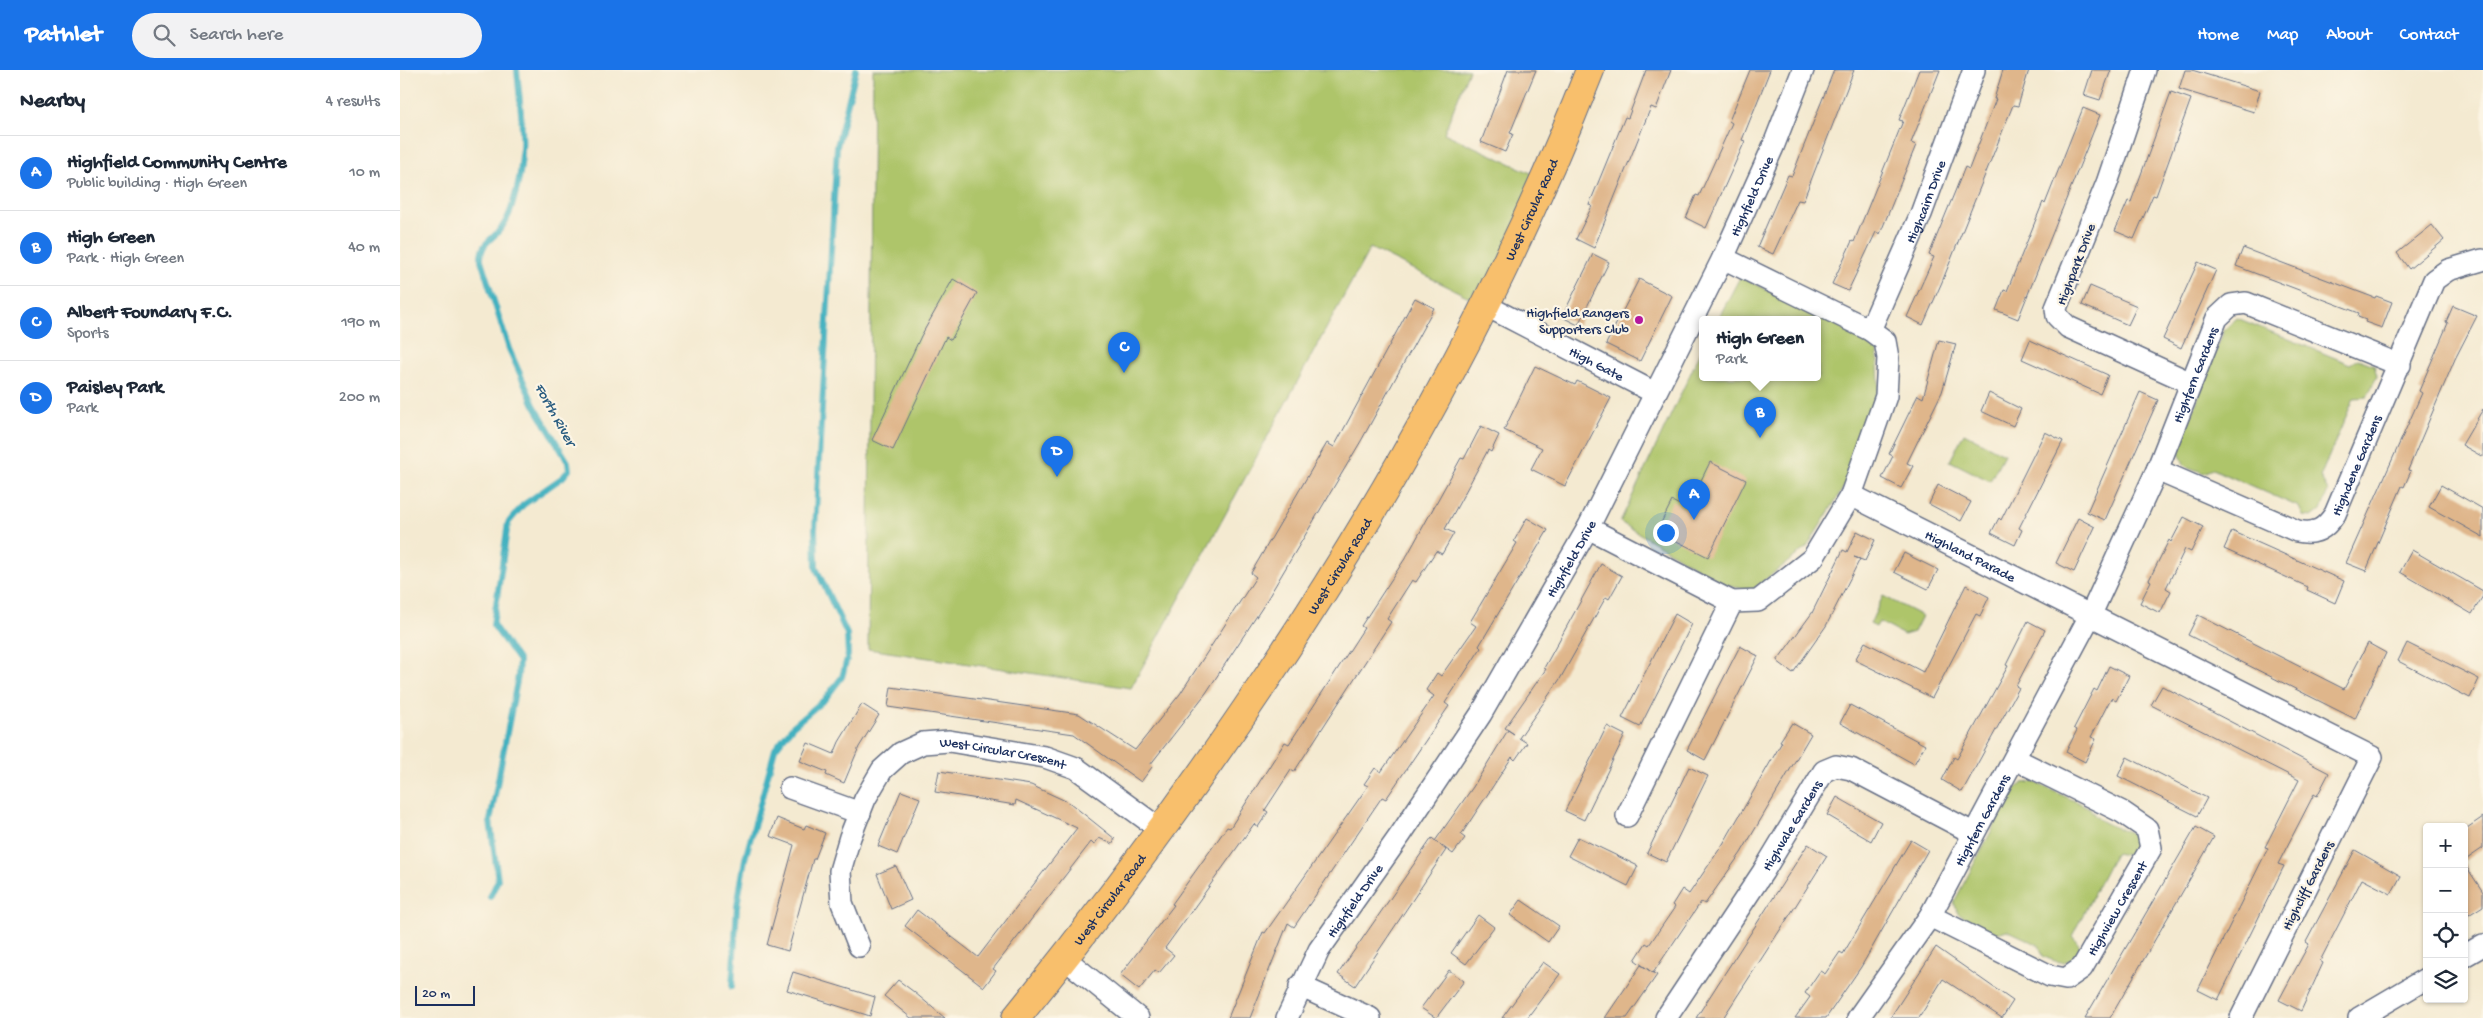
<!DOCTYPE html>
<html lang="en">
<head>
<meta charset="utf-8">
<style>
  :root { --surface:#fff; --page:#f2f2f3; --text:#1f2937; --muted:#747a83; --line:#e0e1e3; --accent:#1a73e8 }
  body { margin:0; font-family:"Gochi Hand",sans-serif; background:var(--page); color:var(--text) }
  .controls { position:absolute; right:15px; bottom:15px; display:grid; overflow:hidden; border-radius:5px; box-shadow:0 1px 4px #0004 }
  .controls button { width:45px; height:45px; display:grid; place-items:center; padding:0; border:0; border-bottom:1px solid var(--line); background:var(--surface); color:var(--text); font:25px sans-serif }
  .scale { position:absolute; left:15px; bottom:12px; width:60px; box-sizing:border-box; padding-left:5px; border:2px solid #1b2f5e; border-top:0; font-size:14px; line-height:18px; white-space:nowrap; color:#1b2f5e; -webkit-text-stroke:4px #fcf5e5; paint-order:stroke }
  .you { position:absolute; left:1265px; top:462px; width:18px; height:18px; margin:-12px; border:4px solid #fff; border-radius:50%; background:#1a73e8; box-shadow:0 0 0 8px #1a73e833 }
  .badge { display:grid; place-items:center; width:32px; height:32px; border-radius:50%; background:var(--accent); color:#fff; font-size:16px; font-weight:700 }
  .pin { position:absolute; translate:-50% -41px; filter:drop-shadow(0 1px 2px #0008) }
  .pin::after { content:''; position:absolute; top:26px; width:18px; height:15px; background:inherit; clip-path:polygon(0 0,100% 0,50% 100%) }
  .popup { position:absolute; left:1299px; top:246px; width:122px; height:65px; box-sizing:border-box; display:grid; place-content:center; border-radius:5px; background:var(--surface); filter:drop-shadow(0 1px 4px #0005); font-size:16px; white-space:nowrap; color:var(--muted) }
  .popup b { font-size:19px; color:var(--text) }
  .popup::after { content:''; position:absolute; left:50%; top:100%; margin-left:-10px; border:10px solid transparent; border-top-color:var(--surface) }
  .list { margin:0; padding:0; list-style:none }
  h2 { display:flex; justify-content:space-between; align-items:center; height:65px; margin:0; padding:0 20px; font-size:21px }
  h2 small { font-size:16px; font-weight:400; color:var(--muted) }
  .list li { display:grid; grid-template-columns:32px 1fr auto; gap:15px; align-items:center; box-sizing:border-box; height:75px; padding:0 20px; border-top:1px solid var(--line) }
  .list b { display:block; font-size:19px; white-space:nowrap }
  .list p { margin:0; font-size:16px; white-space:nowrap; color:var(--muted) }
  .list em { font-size:16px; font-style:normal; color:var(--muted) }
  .icon { flex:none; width:28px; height:28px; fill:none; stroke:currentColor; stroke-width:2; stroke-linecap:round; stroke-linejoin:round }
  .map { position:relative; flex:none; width:2083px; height:948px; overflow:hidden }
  header { display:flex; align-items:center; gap:30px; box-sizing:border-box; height:70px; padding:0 25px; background:var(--accent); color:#fff }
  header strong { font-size:24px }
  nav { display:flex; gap:28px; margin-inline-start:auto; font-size:18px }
  .search { width:350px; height:45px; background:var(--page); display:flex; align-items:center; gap:12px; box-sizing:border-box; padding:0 18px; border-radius:28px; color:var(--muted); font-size:19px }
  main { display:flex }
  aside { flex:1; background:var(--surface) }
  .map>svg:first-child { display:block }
  .green { fill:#aec56a; stroke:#647a64 }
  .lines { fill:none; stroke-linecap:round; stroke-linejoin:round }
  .stream { stroke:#43b1c0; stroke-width:6 }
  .building { fill:#dfb68b }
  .minor-casing { stroke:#677086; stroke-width:24 }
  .trunk-casing { stroke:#677086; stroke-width:30 }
  .minor { stroke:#fff; stroke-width:21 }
  .trunk { stroke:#f8bf6c; stroke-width:28 }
  .poi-dot { fill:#b5179e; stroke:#fcf5e5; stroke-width:2 }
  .labels { text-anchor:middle; stroke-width:4.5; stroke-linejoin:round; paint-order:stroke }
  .street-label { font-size:14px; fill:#1b2f5e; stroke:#fcf5e5 }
  .poi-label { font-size:14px; fill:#1b2f5e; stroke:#fcf5e5; text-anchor:end }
  .water-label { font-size:15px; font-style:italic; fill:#295c80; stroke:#fcf5e5 }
</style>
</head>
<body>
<header>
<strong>Pathlet</strong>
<div class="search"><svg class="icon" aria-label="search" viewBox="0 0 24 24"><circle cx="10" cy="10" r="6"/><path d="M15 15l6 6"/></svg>Search here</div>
<nav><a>Home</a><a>Map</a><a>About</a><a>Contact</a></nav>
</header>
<main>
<aside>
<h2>Nearby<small>4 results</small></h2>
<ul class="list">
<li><span class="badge">A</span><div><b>Highfield Community Centre</b><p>Public building · High Green</p></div><em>10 m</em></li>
<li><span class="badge">B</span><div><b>High Green</b><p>Park · High Green</p></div><em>40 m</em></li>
<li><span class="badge">C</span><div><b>Albert Foundary F.C.</b><p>Sports</p></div><em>190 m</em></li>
<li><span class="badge">D</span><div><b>Paisley Park</b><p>Park</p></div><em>200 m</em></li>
</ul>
</aside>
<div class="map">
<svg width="2083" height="948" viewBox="0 0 2083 948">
  <rect width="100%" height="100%" fill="#fcf5e5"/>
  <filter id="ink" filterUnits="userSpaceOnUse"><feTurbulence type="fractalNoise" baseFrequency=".02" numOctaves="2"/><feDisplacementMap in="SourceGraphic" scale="10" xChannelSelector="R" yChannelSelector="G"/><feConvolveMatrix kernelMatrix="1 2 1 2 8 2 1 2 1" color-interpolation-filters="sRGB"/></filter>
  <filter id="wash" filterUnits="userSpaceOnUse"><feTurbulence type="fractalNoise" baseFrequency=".0096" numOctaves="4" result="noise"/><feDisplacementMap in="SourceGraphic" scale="20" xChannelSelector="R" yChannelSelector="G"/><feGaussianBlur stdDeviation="1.12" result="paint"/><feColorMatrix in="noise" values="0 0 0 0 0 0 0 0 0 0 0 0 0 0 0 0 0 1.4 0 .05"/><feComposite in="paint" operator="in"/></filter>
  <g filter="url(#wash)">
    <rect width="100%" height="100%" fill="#f4ead1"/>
    <path class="green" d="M 473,0 L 1069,0 L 1044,63 L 1144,109 L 1085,235 L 970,178 L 731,618 L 468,579 Z
      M 1340,207 L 1477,273 L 1479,316 L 1447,412 L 1407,477 L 1352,520 L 1327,516 L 1220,452 L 1302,279 L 1302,307 L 1418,307 L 1418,249 L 1318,249 Z
      M 1837,248 L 1950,294 L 1958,289 L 1974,295 L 1977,306 L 1967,327 L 1954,328 L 1920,407 L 1928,421 L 1921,440 L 1912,447 L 1903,446 L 1899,437 L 1813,399 L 1804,403 L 1785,396 L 1778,381 L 1824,260 Z
      M 1564,363 L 1604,384 L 1590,411 L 1550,391 Z
      M 1483,526 L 1522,546 L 1514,562 L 1504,565 L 1479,552 L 1476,557 L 1470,554 Z
      M 1634,712 L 1690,738 C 1699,757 1721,757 1738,766 L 1740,775 L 1732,786 L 1715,783 L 1672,866 L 1681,877 C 1672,895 1660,895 1643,886 L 1639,875 L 1607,860 L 1597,863 L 1558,844 L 1554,832 L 1613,720 L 1623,713 Z"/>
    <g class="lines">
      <path class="stream" d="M 90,827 L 98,810 L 90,751 L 118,606 L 119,591 L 93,555 L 108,453 L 123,435 L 163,407 L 169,400 L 168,392 L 134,335 L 109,279 L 81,190 C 80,172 93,170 102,157 C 107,150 112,138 114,129 C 128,85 121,45 117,0
        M 332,917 L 337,836 L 345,789 L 375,679 L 393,656 L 425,629 L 442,607 L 448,585 L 447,564 L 416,498 L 415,459 L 437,76 L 456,0"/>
    </g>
    <g id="blocks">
      <path class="building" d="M 1108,0 L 1136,0 L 1110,63 L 1113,64 L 1105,82 L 1081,72 Z
        M 1246,0 L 1271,0 L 1256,39 L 1251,37 L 1194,178 L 1176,169 L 1192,136 L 1189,135 L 1225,47 L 1228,48 Z
        M 1350,0 L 1370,0 L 1342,70 L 1345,71 L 1306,158 L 1286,148 L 1296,125 L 1299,126 L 1332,53 L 1329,51 Z
        M 1434,0 L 1454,0 L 1403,131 L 1398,130 L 1373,184 L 1357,177 L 1388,105 L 1392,106 Z
        M 1519,0 L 1540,0 L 1511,73 L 1516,75 L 1480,164 L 1476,162 L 1448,221 L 1432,214 L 1452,171 L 1454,172 L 1503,51 L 1499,50 Z
        M 1603,0 L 1629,0 L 1618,36 L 1613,35 L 1542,212 L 1523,255 L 1507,247 L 1534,187 L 1529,185 L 1565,97 L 1569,99 L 1596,29 L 1594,29 Z
        M 1692,0 L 1711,0 L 1700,30 L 1684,25 Z
        M 1785,0 L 1792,0 L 1860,21 L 1854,42 L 1779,19 Z
        M 1771,22 L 1791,29 L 1756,126 L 1753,125 L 1734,169 L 1715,161 L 1728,131 L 1731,132 Z
        M 1683,38 L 1700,45 L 1618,249 L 1596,240 L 1604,220 L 1607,221 L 1643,132 L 1645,134 Z
        M 2032,155 L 2044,170 L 2009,199 L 1997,183 Z
        M 1843,178 L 1975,228 L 1976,226 L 1992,232 L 1982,258 L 1965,252 L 1966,250 L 1958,247 L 1959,243 L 1836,196 Z
        M 1193,184 L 1209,192 L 1178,255 L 1162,247 Z
        M 1798,192 L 1816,200 L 1781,278 L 1763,269 Z
        M 553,209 L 577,223 L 551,270 L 546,267 L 493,380 L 472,370 L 521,266 Z
        M 1239,209 L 1272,226 L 1240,291 L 1206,274 Z
        M 1690,216 L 1737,236 L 1728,255 L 1682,235 Z
        M 1015,228 L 1034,238 L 961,371 L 862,538 L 806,623 L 750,695 L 752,697 L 741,712 L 674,664 L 488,637 L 491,617 L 679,644 L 735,680 L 780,624 L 856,507 L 851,503 L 927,373 L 934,377 Z
        M 2053,236 L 2077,246 L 2055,289 L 2008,400 L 2011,401 L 2004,417 L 2002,416 L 1966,501 L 1946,493 L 2022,323 L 2019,321 L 2048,253 L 2046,252 Z
        M 1539,270 L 1556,274 L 1542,322 L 1507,393 L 1513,396 L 1501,418 L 1482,408 L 1493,386 L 1489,384 L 1508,345 L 1518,325 L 1523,328 Z
        M 1630,270 L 1708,305 L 1700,324 L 1622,289 Z
        M 1135,296 L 1175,315 L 1177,311 L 1211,328 L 1165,416 L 1131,399 L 1142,378 L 1104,360 Z
        M 1740,322 L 1758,330 L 1705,450 L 1687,442 Z
        M 1589,323 L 1621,339 L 1613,356 L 1581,341 Z
        M 2083,339 L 2083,387 L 2062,375 Z
        M 1081,356 L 1099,365 L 1091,382 L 1088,380 L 1045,459 L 1054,463 L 1042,484 L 1036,481 L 1016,512 L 1012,510 L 987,549 L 991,552 L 894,702 L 891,700 L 865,740 L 868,742 L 858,757 L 854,754 L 765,878 L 774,885 L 759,903 L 755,900 L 739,920 L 720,905 L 774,835 L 772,834 L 827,757 L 830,758 L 885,672 L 889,674 L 964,558 L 961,556 L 1008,484 L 1061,388 L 1064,389 Z
        M 1645,362 L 1663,371 L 1619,458 L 1622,460 L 1615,475 L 1591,463 L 1599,448 L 1601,450 Z
        M 1310,392 L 1346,410 L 1308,487 L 1257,461 L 1272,431 L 1287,439 Z
        M 1538,415 L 1571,432 L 1561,451 L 1529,434 Z
        M 2041,415 L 2083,439 L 2083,467 L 2029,437 Z
        M 1784,447 L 1803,457 L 1791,482 L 1785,479 L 1766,518 L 1771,521 L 1760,543 L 1740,533 L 1751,511 L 1749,510 L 1769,470 L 1771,472 Z
        M 1127,448 L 1148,460 L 1079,576 L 1081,578 L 1045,633 L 1049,636 L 986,729 L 982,727 L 894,857 L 888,853 L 850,948 L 828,948 L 863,862 L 865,863 L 968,716 L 964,714 L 975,698 L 981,702 L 1034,626 L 1026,620 L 1037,603 L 1041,606 L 1076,556 L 1070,552 L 1117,473 L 1114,471 Z
        M 1678,448 L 1695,457 L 1674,502 L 1656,493 Z
        M 1457,461 L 1475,470 L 1465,491 L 1454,487 L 1460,489 L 1426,556 L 1393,603 L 1377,591 L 1412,543 L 1443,480 L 1447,482 Z
        M 1832,461 L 1944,511 L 1935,533 L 1907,520 L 1908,517 L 1824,479 Z
        M 2012,480 L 2083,521 L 2083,526 L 2072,544 L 2000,502 Z
        M 1504,483 L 1538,500 L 1528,519 L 1494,502 Z
        M 1201,494 L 1222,506 L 1209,529 L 1206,527 L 1160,609 L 1119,668 L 1127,673 L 1115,690 L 1112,687 L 1061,765 L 1065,768 L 1053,784 L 1035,771 L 1073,717 L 1108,660 L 1114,664 L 1105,658 L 1146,599 L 1144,598 Z
        M 1566,515 L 1589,527 L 1580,546 L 1576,544 L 1532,628 L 1455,590 L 1465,572 L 1523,602 Z
        M 1275,544 L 1292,554 L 1240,657 L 1222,648 Z
        M 1798,545 L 1944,619 L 1968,573 L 1986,583 L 1955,649 L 1788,565 Z
        M 1628,551 L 1645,560 L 1616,616 L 1619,618 L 1562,722 L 1542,710 L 1554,687 L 1557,689 L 1608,596 L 1606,595 Z
        M 2007,573 L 2079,609 L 2070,628 L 1998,591 Z
        M 1340,576 L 1358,586 L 1305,690 L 1287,680 Z
        M 1709,596 L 1729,606 L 1716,631 L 1711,628 L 1691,667 L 1696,669 L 1685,692 L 1666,682 L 1677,660 L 1674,658 L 1694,619 L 1697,621 Z
        M 1762,616 L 1929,703 L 1917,726 L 1914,724 L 1878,794 L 1884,796 L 1818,930 L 1798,920 L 1868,778 L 1865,777 L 1899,710 L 1751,635 Z
        M 462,634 L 479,645 L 459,677 L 444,713 L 426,705 L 427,702 L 400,691 L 408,673 L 434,684 L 439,672 Z
        M 1450,635 L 1525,675 L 1514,694 L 1440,653 Z
        M 1392,653 L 1411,664 L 1341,783 L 1305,834 L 1301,832 L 1253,903 L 1257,905 L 1227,948 L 1205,948 L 1241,895 L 1253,903 L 1235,890 L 1246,873 L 1249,875 L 1275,837 L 1272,835 L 1282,819 L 1289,824 L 1323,774 L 1382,672 L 1380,671 Z
        M 1207,656 L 1225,665 L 1184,750 L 1165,741 Z
        M 1727,687 L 1807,728 L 1797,746 L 1718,706 Z
        M 1289,697 L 1308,706 L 1266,792 L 1247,783 Z
        M 539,701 L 631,715 L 670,733 L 715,769 L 712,774 L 699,768 L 694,775 L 691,772 L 593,899 L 596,901 L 584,917 L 505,856 L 517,840 L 578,887 L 677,758 L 616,730 L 615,735 L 535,722 Z
        M 501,721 L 520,728 L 497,784 L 478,776 Z
        M 1437,727 L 1481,752 L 1471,771 L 1427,745 Z
        M 2083,747 L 2083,778 L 2064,791 L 2064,760 Z
        M 377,748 L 404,759 L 406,755 L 425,763 L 415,789 L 413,789 L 388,881 L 367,875 L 394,775 L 370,766 Z
        M 1796,757 L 1814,767 L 1710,948 L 1685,948 Z
        M 1178,767 L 1238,796 L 1228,816 L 1168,786 Z
        M 1032,768 L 1046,780 L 955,916 L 938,904 Z
        M 1511,770 L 1528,780 L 1461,897 L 1426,948 L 1395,948 L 1410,927 L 1405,923 L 1420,901 L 1425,904 L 1440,882 L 1443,884 Z
        M 1408,774 L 1427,786 L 1393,840 L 1323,948 L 1296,948 Z
        M 1955,780 L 2001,806 L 1991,824 L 1962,809 L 1920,891 L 1923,893 L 1901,941 L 1879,930 L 1909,874 L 1906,872 Z
        M 2064,793 L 2083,822 L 2083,836 L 2064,848 Z
        M 496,796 L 511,830 L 491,839 L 477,804 Z
        M 1121,830 L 1159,856 L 1148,872 L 1110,845 Z
        M 1078,845 L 1094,857 L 1066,894 L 1051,883 Z
        M 1536,877 L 1613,931 L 1602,948 L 1543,909 L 1519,948 L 1490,948 Z
        M 1143,892 L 1160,904 L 1127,948 L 1102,948 Z
        M 1049,900 L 1064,911 L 1036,948 L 1021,938 Z
        M 393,902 L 475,927 L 470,946 L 387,920 Z
        M 498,910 L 514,922 L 545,948 L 511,948 L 484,926 Z"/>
    </g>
  </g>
  <g filter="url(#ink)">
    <use href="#blocks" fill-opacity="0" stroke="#677086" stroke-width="1"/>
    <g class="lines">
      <g class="minor-casing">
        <g id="minor">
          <path d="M 1745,0 L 1707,113 L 1656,238 L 1657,246 L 1668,257 L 1791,313"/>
          <path id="s1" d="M 1085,235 L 1255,323"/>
          <path id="s2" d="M 1470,260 L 1521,144 L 1574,0"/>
          <path id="s3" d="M 1757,400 L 1897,461 C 1916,465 1925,459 1935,444 L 2034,210 L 2048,200 L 2082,190"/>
          <path id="s4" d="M 1451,425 L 1972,687 L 1841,948"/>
          <path d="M 1188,458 L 1332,532 L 1358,531 L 1413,488 L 1451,425 L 1486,326 L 1488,288 L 1485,271 L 1470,260 L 1323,188"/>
          <path d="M 390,718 L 460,743"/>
          <path d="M 1227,746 L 1332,532"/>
          <path id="s5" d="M 1530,846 L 1650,906 L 1666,909 L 1682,898 L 1751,778 L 1747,759 L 1722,742 L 1615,689"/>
          <path id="s6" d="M 459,876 L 442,833 L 440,801 L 450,767 L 465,729 L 482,700 L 501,683 L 523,673 L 549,671 L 645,687 L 676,698 L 761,760"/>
          <path d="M 2064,886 L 2083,875"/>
          <path d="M 664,888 L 738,948"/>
          <path d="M 900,916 L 970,948"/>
          <path id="s7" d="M 887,948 L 919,880 L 1001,764 L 1081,644 L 1188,458 L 1323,188 L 1373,77 L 1403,0"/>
          <path id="s8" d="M 1266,948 L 1363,802 L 1424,701 L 1436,696 L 1451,699 L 1573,763"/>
          <path id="s9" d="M 1458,948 L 1530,846 L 1691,544 L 1757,400 L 1817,248 L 1831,235 L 1846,233 L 2000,295"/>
          <path d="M 1959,948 L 2027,908"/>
        </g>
      </g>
      <g class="trunk-casing">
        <g id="trunk">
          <path id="s10" d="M 616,948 C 847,662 1056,344 1190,0"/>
        </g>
      </g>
      <use href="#minor" class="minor"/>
      <use href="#trunk" class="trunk"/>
    </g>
  </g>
  <circle class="poi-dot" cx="1239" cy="250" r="5"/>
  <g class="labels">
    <g class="street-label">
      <text dy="5" stroke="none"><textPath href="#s7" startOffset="946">Highfield Drive</textPath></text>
      <text dy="5" stroke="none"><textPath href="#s2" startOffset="140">Highcairn Drive</textPath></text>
      <text dy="5" stroke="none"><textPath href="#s10" startOffset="961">West Circular Road</textPath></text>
      <text transform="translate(1675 194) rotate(-69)" y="5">Highpark Drive</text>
      <text dy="5" stroke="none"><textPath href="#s1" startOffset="126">High Gate</textPath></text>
      <text dy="5" stroke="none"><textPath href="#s9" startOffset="728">Highfern Gardens</textPath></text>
      <text dy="5" stroke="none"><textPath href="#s3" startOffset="251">Highdene Gardens</textPath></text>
      <text dy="5" stroke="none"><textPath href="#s4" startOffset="134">Highland Parade</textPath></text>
      <text dy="5" stroke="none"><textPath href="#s7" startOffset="541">Highfield Drive</textPath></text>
      <text dy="5" stroke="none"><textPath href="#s10" startOffset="556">West Circular Road</textPath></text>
      <text dy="5" stroke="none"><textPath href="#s6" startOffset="319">West Circular Crescent</textPath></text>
      <text dy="5" stroke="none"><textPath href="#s9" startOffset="234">Highfern Gardens</textPath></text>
      <text dy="5" stroke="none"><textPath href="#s8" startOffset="230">Highvale Gardens</textPath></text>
      <text transform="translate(1907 815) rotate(-63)" y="5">Highcliff Gardens</text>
      <text dy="5" stroke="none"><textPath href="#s10" startOffset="151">West Circular Road</textPath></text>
      <text dy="5" stroke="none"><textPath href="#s7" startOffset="136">Highfield Drive</textPath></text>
      <text dy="5" stroke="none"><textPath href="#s5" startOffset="239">Highview Crescent</textPath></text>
    </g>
    <g class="poi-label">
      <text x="1229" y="247">Highfield Rangers<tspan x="1229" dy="16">Supporters Club</tspan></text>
    </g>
    <g class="water-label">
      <text transform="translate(156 344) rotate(61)" y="5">Forth River</text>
    </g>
  </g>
</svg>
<div class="controls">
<button>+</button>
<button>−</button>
<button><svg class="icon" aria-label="locate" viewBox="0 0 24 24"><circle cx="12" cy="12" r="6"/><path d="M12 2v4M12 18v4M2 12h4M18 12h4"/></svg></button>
<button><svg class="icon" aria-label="layers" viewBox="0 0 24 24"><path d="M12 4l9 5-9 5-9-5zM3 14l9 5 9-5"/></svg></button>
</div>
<div class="scale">20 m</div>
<div class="you"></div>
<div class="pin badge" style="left:1294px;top:450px">A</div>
<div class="pin badge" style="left:1360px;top:368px">B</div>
<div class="popup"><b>High Green</b>Park</div>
<div class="pin badge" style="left:724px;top:303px">C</div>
<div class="pin badge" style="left:657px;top:407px">D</div>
</div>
</main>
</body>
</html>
